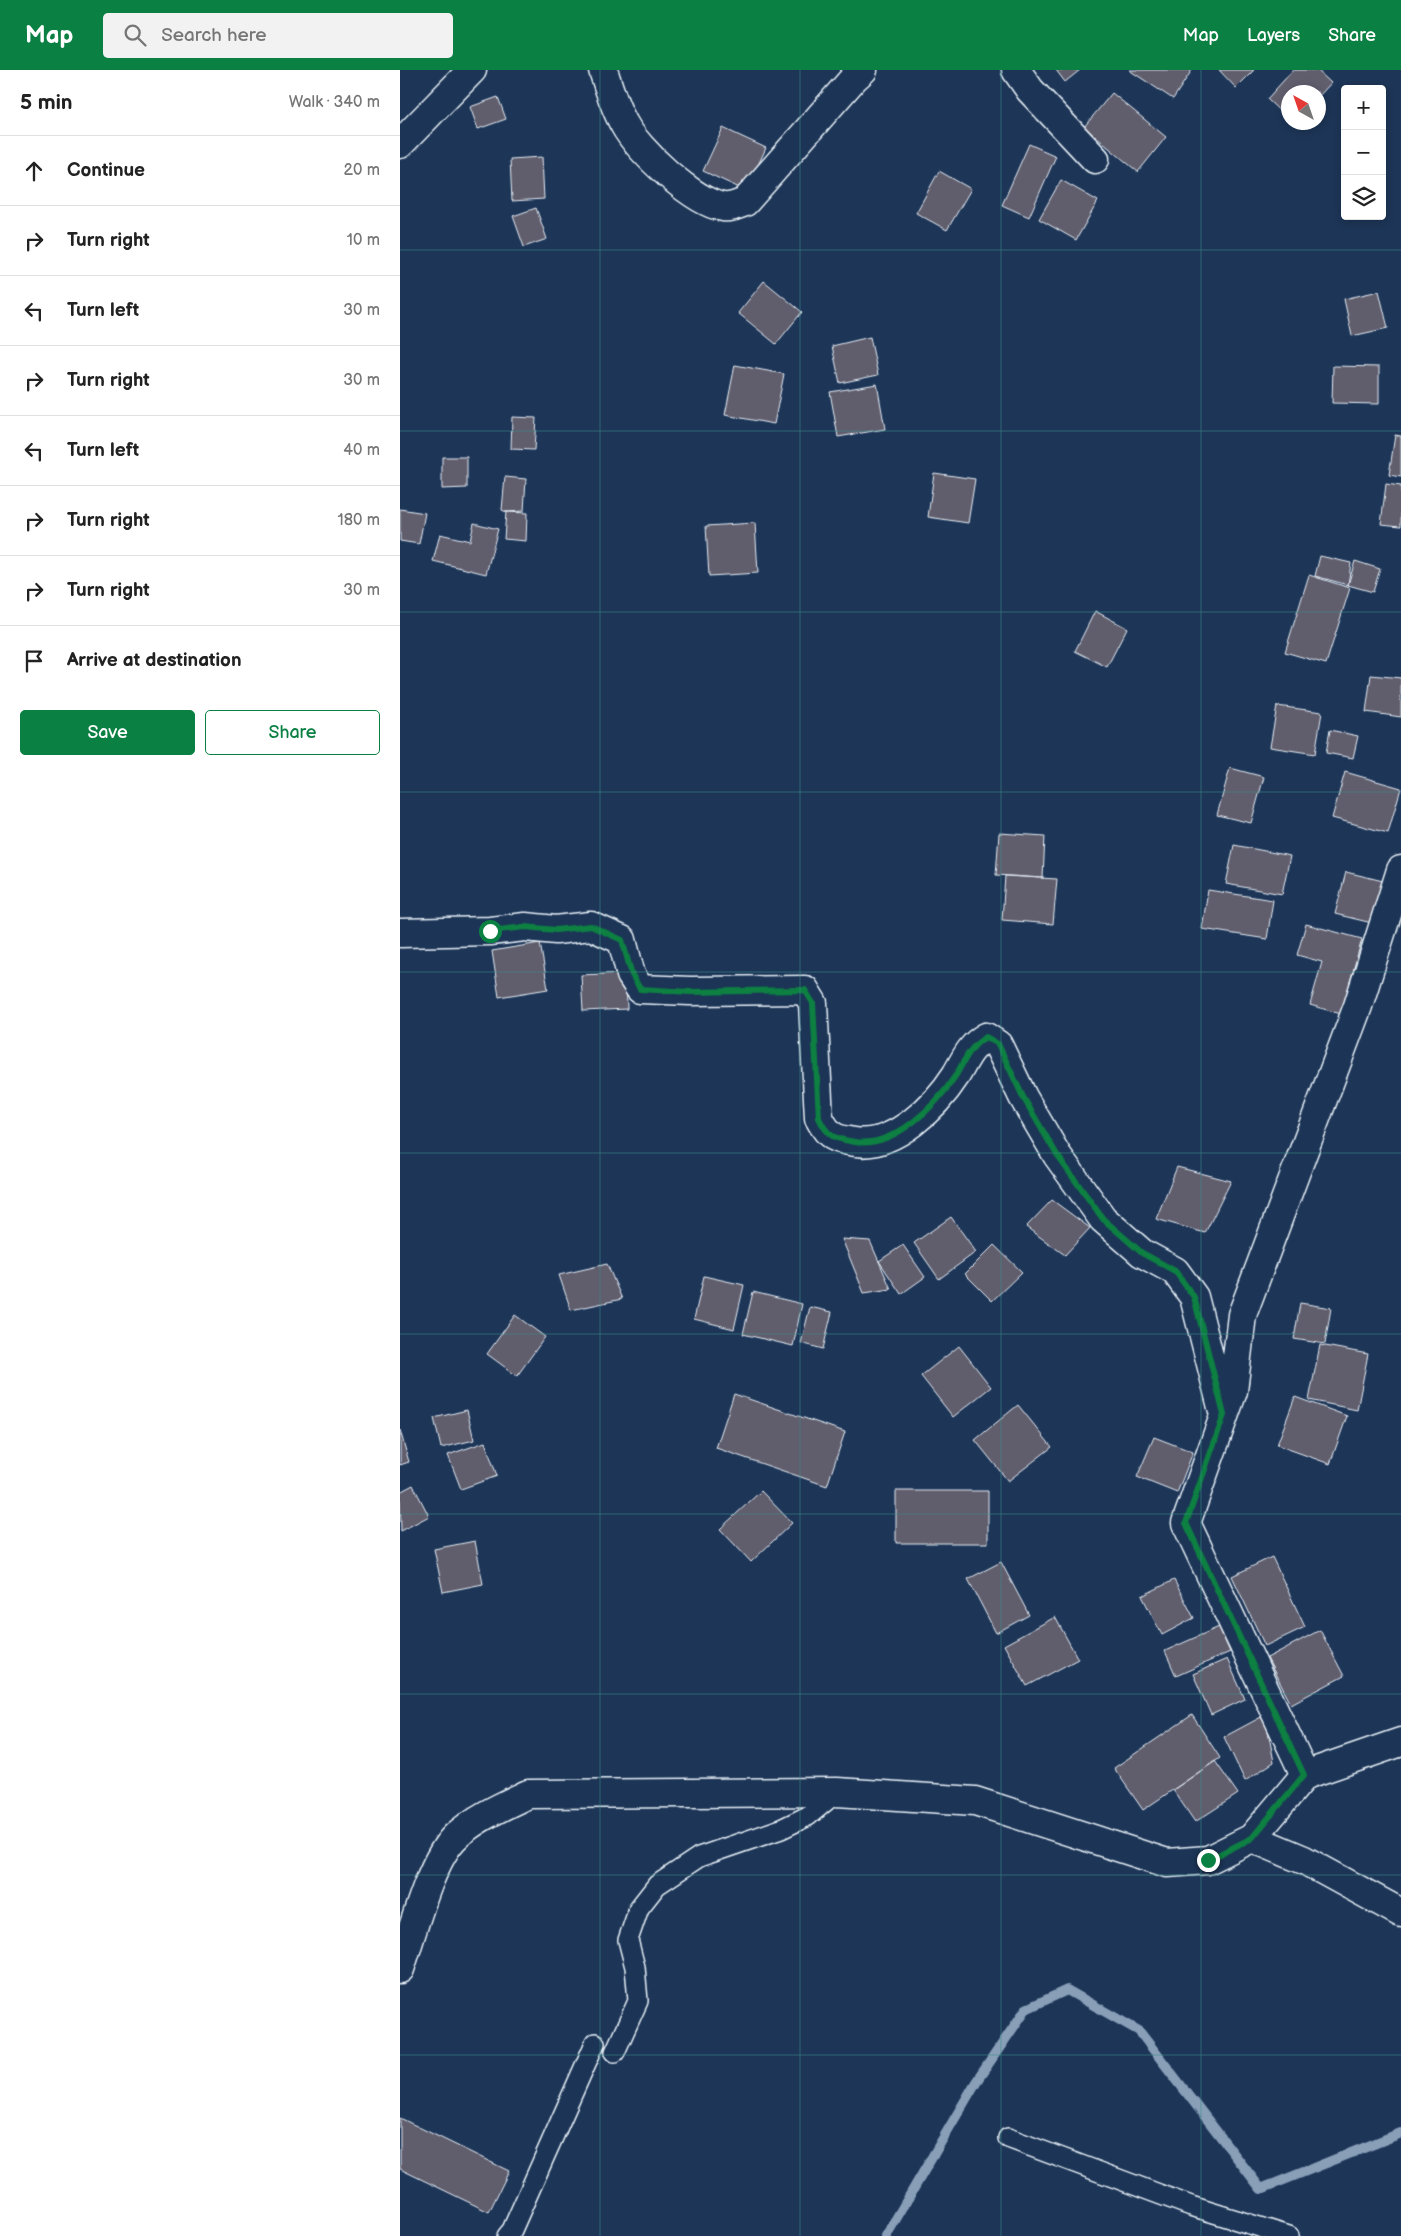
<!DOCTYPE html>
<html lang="en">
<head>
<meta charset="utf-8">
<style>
  :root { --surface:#fff; --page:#f2f2f2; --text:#222; --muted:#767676; --line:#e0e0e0; --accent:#0b8043 }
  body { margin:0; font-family:"Balsamiq Sans",sans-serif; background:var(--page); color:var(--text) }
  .controls { position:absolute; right:15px; top:15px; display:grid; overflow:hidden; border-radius:5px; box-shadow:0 2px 8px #0003 }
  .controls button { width:45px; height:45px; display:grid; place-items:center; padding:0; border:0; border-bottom:1px solid var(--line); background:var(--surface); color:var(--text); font:25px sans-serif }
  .compass { position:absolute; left:881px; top:15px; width:45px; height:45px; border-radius:50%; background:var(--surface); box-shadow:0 2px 8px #0003; rotate:320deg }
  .stop { position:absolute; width:15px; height:15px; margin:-11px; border:4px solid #0b8043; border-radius:50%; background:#fff }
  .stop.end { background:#0b8043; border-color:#fff; box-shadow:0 1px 5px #0008 }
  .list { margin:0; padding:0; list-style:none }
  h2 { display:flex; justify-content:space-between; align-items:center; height:65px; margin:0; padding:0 20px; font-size:21px }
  h2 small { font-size:16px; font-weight:400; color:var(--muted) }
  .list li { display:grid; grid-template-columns:32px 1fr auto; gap:15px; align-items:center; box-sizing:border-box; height:70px; padding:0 20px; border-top:1px solid var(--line) }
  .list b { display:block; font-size:19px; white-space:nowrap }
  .list em { font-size:16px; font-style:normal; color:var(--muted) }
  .actions { display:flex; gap:10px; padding:15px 20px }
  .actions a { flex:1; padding:11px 0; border:1px solid var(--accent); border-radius:5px; text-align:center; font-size:18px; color:var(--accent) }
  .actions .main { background:var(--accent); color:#fff }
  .icon { flex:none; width:28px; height:28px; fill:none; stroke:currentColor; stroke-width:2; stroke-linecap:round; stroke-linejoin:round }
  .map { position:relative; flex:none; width:1001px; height:2166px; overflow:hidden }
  header { display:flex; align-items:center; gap:30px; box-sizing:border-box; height:70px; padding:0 25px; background:var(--accent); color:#fff }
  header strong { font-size:24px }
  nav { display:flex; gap:28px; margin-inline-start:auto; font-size:18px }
  .search { width:350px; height:45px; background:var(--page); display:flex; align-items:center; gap:12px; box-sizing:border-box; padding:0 18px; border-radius:5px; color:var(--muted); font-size:19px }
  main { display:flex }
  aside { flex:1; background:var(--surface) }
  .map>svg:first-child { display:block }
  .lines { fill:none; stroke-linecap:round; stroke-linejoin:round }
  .stream { stroke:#899fb8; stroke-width:10 }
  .building { fill:#615d6d; stroke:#e8f1f8 }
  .service-casing { stroke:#e8f1f8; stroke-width:22 }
  .minor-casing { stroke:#e8f1f8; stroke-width:31 }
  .tertiary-casing { stroke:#e8f1f8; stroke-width:31 }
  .service { stroke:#1d3557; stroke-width:19 }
  .minor { stroke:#1d3557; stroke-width:28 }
  .tertiary { stroke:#1d3557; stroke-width:28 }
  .route { stroke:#0b8043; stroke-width:6 }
  .grid { fill:none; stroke:#3a8f8a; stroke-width:1; stroke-opacity:0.55 }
</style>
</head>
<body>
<header>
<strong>Map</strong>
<div class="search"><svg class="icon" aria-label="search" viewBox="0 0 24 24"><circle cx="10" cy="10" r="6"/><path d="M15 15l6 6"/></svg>Search here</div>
<nav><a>Map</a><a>Layers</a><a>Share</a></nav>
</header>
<main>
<aside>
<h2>5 min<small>Walk · 340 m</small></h2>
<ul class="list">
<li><svg class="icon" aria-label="ahead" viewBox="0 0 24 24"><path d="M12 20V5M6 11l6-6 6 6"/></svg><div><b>Continue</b></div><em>20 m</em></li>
<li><svg class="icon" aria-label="right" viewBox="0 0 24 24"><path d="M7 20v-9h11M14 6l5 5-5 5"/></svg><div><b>Turn right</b></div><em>10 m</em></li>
<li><svg class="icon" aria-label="left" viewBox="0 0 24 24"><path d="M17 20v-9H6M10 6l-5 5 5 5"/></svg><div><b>Turn left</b></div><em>30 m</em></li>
<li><svg class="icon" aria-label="right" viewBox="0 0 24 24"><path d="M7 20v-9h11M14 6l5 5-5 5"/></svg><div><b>Turn right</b></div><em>30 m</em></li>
<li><svg class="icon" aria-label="left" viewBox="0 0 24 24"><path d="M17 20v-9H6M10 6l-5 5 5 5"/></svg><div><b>Turn left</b></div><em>40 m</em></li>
<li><svg class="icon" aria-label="right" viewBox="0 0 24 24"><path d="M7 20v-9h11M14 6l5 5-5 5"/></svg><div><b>Turn right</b></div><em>180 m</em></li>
<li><svg class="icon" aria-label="right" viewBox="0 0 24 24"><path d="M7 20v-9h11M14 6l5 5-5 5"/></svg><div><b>Turn right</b></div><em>30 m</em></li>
<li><svg class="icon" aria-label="arrive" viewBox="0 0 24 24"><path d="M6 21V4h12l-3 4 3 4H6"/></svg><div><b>Arrive at destination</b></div></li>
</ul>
<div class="actions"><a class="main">Save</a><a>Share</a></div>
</aside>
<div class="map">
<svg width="1001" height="2166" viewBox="0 0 1001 2166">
  <rect width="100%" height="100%" fill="#1d3557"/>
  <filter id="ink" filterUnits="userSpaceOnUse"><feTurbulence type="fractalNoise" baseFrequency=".02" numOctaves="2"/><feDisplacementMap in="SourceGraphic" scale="10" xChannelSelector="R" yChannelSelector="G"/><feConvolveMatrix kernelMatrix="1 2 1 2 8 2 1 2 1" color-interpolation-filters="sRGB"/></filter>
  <g filter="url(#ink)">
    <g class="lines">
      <path class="stream" d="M 486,2166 L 576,2012 L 626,1939 L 667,1920 L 739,1961 L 861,2119 L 1001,2063"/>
    </g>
    <path class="building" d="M 656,0 L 680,0 L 665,12 Z
      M 729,0 L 792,0 L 773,29 Z
      M 819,0 L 854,0 L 836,18 Z
      M 893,0 L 917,0 L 931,13 L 918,27 L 918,22 L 888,22 L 888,49 L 867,29 Z
      M 712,23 L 766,67 L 738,102 L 684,57 Z
      M 98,27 L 106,49 L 78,59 L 70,37 Z
      M 323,58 L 366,78 L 346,121 L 303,101 Z
      M 629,74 L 656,86 L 629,147 L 602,135 Z
      M 142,87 L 144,129 L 112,131 L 110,89 Z
      M 539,101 L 571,119 L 547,160 L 516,143 Z
      M 661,110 L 698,131 L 676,170 L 639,149 Z
      M 136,138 L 147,169 L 124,177 L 113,146 Z
      M 364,211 L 402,242 L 376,274 L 338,243 Z
      M 979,221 L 988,258 L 952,266 L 944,229 Z
      M 470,267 L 478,305 L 440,313 L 432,276 Z
      M 335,295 L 384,304 L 374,354 L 325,345 Z
      M 933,296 L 979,297 L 979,334 L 932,333 Z
      M 477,314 L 485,359 L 438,367 L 430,322 Z
      M 112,347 L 136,348 L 134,380 L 111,379 Z
      M 995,365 L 1001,366 L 1001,407 L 989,405 Z
      M 42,387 L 67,387 L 67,418 L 42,419 Z
      M 534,403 L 575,409 L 568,453 L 528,447 Z
      M 105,407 L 126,409 L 124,441 L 106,442 L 102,440 Z
      M 986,414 L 1001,416 L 1001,456 L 981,454 Z
      M 0,439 L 25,443 L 19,474 L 0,471 Z
      M 106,442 L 127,443 L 126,471 L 104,469 Z
      M 74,453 L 98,459 L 86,504 L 33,491 L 40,464 L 70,471 Z
      M 355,453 L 358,503 L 309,506 L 306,456 Z
      M 920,486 L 951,493 L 948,515 L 915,506 Z
      M 955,491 L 980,499 L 973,522 L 948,515 Z
      M 909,505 L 950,518 L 926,594 L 885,582 Z
      M 695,541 L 727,558 L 707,597 L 675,581 Z
      M 971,605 L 1001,608 L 1001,647 L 966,642 Z
      M 877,636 L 922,642 L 915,684 L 870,677 Z
      M 930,660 L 958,666 L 953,688 L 926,683 Z
      M 830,698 L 864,707 L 851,753 L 817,745 Z
      M 945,702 L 1001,718 L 988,763 L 932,748 Z
      M 599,763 L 645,766 L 643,808 L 596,805 Z
      M 834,775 L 890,786 L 882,824 L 826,814 Z
      M 946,802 L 983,811 L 972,853 L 935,844 Z
      M 605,806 L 657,809 L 653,854 L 602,850 Z
      M 808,820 L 873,830 L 867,869 L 802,859 Z
      M 906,854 L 962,869 L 941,944 L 910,935 L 922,892 L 897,885 Z
      M 140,873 L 148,919 L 99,927 L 92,881 Z
      M 226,903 L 227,939 L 183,941 L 181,905 Z
      M 777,1097 L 831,1111 L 805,1163 L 756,1149 Z
      M 652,1130 L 690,1158 L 665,1185 L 626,1157 Z
      M 551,1147 L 576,1182 L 539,1209 L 514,1173 Z
      M 442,1169 L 470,1171 L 491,1219 L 464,1223 Z
      M 503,1175 L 525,1207 L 501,1224 L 479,1191 Z
      M 594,1175 L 622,1202 L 592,1231 L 565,1204 Z
      M 207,1194 L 222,1229 L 171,1240 L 159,1205 Z
      M 304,1206 L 344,1215 L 334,1259 L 294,1249 Z
      M 353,1222 L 402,1234 L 393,1276 L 343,1264 Z
      M 900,1233 L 931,1238 L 925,1274 L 894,1269 Z
      M 410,1237 L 432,1242 L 423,1279 L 401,1273 Z
      M 115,1245 L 145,1267 L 117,1306 L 87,1284 Z
      M 920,1275 L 968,1284 L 957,1340 L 909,1330 Z
      M 559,1276 L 591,1317 L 553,1347 L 521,1306 Z
      M 334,1324 L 445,1362 L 427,1416 L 316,1378 Z
      M 895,1327 L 947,1346 L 930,1394 L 877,1375 Z
      M 618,1335 L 652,1377 L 608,1411 L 575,1370 Z
      M 67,1340 L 74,1370 L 41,1378 L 34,1348 Z
      M 0,1360 L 9,1392 L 0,1395 Z
      M 754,1367 L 793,1382 L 777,1423 L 737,1407 Z
      M 85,1372 L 97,1406 L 61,1419 L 48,1385 Z
      M 13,1415 L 29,1446 L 1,1461 L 0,1422 Z
      M 361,1421 L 392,1453 L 351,1492 L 320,1459 Z
      M 496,1421 L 588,1421 L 588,1473 L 496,1473 Z
      M 75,1471 L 83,1514 L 43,1522 L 34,1479 Z
      M 872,1487 L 905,1557 L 865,1576 L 832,1506 Z
      M 601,1492 L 629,1545 L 596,1563 L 568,1509 Z
      M 774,1510 L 794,1548 L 762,1565 L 742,1526 Z
      M 655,1547 L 678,1589 L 627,1616 L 604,1575 Z
      M 819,1557 L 830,1582 L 776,1606 L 765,1581 Z
      M 920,1560 L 944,1606 L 891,1634 L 867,1588 Z
      M 827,1589 L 845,1629 L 811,1645 L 793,1604 Z
      M 792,1645 L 820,1688 L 743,1740 L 714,1698 Z
      M 865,1645 L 874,1692 L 845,1711 L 824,1667 Z
      M 815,1691 L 838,1724 L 795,1752 L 773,1720 Z
      M 0,2048 L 109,2101 L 89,2142 L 0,2099 Z"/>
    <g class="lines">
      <g class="service-casing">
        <path id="service" d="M 215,1982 L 238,1931 L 235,1897 L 228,1870 L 239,1838 L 257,1815 L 299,1787 L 381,1759 L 408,1746 L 437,1722
          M 608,2068 L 791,2136 L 889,2166
          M 107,2166 L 112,2160 L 195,1973"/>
      </g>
      <g class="minor-casing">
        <path id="minor" d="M 203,0 C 209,18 214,37 224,54 C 238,80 293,132 323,137 C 331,138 337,135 345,132 L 454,8 L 463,0
          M 616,0 L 630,20 L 695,89
          M 0,74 L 72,0
          M 0,863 L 90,861 L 125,857 L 156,860 L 191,856 L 222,870 L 231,905 L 240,919 L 290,921 L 405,920 L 413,933 L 419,1048 C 429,1067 434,1069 455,1072 C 494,1078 536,1036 556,1005 C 565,990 570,976 586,967 L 598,975 L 623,1027 L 657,1085 L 703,1149 L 742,1183 L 775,1201 L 794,1227 L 824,1345
          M 905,1705 L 786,1453 L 833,1321 L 842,1245 L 958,936 L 1001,800
          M 852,1768 L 904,1790 L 1001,1843"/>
      </g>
      <g class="tertiary-casing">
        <path id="tertiary" d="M 0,1899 C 12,1864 30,1790 56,1766 C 77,1747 103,1736 128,1724 L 437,1722 L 575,1731 L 767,1793 L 808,1790 L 852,1768 L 905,1705 L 1001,1672"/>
      </g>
      <use href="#service" class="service"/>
      <use href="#minor" class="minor"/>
      <use href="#tertiary" class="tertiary"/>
    </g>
  </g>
  <g class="lines" filter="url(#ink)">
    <path class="route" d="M 90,861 L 125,857 L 156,860 L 191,856 L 222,870 L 232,905 L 240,919 L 290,922 L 405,920 L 413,933 L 419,1048 C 428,1067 434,1069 455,1072 C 494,1078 536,1036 556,1005 C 565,990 570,976 586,967 L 598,974 L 623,1027 L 657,1085 L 703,1149 L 742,1183 L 775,1201 L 794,1227 L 824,1345 L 786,1453 L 904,1705 L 852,1768 L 808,1790"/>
  </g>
  <path class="grid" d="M 200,0 L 200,2166M 400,0 L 400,2166M 601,0 L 601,2166M 801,0 L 801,2166M 0,180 L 1001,180M 0,361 L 1001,361M 0,542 L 1001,542M 0,722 L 1001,722M 0,902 L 1001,902M 0,1083 L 1001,1083M 0,1264 L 1001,1264M 0,1444 L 1001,1444M 0,1624 L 1001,1624M 0,1805 L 1001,1805M 0,1985 L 1001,1985"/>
</svg>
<div class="controls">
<button>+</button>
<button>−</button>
<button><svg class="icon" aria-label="layers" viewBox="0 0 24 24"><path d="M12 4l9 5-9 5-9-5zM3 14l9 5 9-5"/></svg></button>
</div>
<svg class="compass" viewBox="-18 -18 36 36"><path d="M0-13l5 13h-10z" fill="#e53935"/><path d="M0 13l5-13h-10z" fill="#767676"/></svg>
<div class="stop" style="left:90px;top:861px"></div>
<div class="stop end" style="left:808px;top:1790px"></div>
</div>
</main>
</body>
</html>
